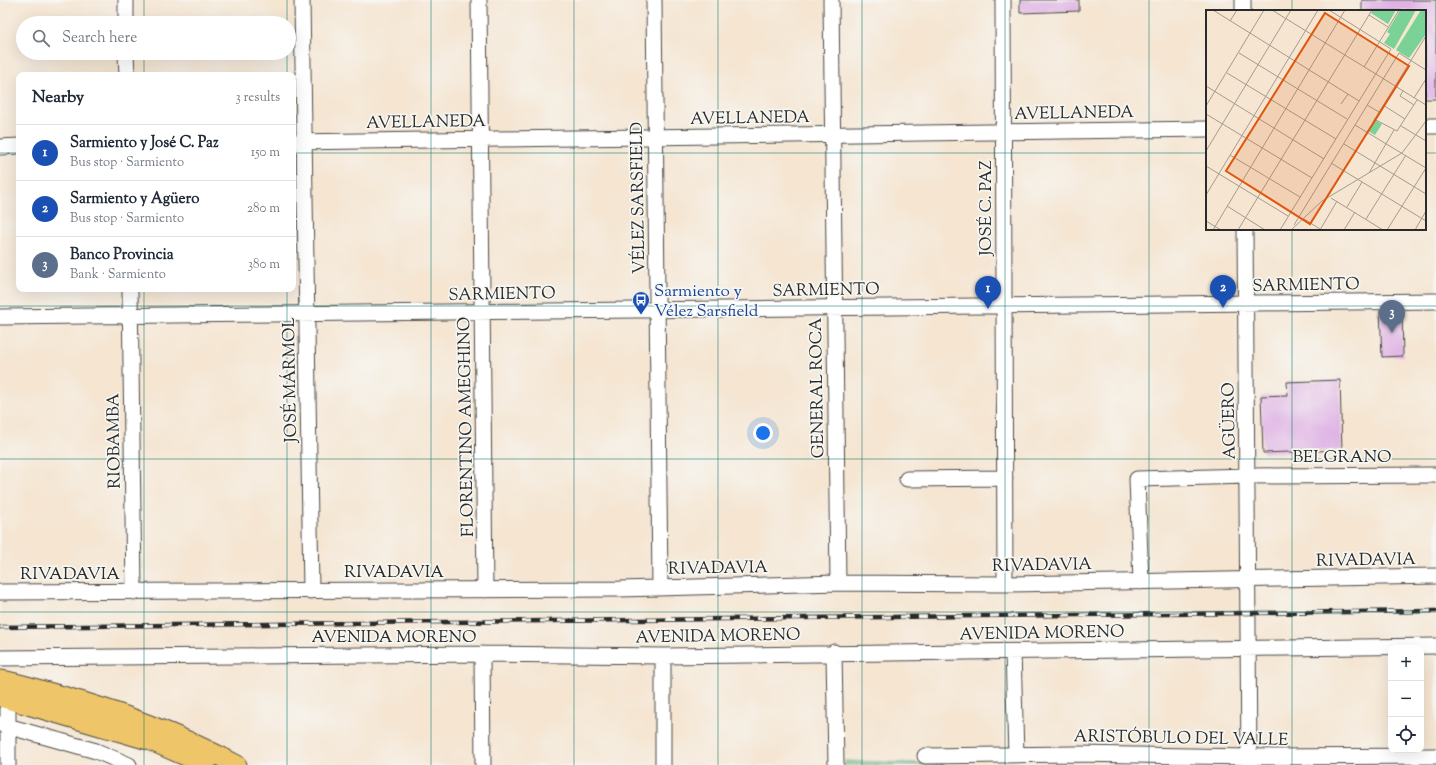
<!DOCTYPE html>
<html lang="en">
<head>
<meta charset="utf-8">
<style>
  :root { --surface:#fff; --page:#f6f6f7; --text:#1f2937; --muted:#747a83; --line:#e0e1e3; --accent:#0f766e }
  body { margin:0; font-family:"Sorts Mill Goudy",serif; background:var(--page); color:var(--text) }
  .controls { position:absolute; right:12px; bottom:12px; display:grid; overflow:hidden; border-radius:8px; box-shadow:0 4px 16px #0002 }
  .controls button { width:36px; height:36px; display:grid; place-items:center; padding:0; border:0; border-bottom:1px solid var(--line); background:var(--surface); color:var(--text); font:20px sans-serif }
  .you { position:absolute; left:763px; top:433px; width:14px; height:14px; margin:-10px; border:3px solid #fff; border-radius:50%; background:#1a73e8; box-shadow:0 0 0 6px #1a73e833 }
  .badge { display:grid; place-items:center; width:26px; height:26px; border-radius:50%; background:var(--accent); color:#fff; font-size:13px; font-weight:700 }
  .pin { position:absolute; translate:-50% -33px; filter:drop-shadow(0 1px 2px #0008) }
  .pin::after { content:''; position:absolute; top:21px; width:14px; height:12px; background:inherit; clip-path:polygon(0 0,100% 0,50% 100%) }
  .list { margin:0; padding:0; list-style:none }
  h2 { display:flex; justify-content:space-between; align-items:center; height:52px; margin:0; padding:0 16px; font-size:17px }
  h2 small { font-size:13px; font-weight:400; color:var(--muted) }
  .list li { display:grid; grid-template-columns:26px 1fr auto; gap:12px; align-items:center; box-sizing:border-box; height:56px; padding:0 16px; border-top:1px solid var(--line) }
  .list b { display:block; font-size:15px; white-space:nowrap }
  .list p { margin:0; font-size:13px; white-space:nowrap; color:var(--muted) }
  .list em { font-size:13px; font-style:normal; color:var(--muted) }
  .icon { flex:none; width:22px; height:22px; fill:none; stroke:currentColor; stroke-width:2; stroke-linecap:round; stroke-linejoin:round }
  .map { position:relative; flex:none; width:1436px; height:765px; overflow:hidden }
  .search { position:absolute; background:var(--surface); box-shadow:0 4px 16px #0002; left:16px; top:16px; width:280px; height:44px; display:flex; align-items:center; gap:10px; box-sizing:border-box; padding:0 14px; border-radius:22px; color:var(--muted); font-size:15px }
  .panel { position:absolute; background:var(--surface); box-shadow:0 4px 16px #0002; left:16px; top:72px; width:280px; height:220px; border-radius:8px }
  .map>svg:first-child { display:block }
  .green { fill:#7bd297; stroke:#537e61 }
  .building { fill:#deafe4 }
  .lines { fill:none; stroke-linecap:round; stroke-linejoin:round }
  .minor-casing { stroke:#494744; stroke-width:17 }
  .major-casing { stroke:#494744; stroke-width:21 }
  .minor { stroke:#fff; stroke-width:15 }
  .major { stroke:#eec569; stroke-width:19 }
  .rail-casing { stroke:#2b2b2b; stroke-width:4.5 }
  .rail { stroke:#f6f6f2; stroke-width:3; stroke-dasharray:9; stroke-linecap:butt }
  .grid { fill:none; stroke:#0f766e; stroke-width:1; stroke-opacity:0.55 }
  .labels { text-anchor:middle; stroke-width:3.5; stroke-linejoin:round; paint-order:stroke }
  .street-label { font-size:17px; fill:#2b2b2b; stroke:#f6f6f2 }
  .transit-label { font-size:17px; fill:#164399; stroke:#f6f6f2; text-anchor:start }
  .inset-road { fill:none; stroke:#a49b8f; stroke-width:1 }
  .view { fill:#df570e; fill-opacity:0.15; stroke:#df570e; stroke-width:2 }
  .inset-edge { fill:none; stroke:#2b2b2b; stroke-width:2 }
</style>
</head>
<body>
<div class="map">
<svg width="1436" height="765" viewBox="0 0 1436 765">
  <rect width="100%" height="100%" fill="#f6f6f2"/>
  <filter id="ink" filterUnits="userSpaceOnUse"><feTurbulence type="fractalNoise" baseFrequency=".025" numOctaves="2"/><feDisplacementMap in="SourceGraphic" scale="8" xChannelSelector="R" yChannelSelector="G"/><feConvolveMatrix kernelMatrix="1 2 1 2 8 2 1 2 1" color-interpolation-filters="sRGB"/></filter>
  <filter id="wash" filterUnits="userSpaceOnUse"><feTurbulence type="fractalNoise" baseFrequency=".012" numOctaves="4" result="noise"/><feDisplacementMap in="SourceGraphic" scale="16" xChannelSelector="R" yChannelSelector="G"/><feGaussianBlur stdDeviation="0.9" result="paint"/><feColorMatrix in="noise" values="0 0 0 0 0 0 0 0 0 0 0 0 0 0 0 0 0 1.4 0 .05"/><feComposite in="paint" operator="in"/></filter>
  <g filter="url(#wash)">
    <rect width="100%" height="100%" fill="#f5e5d1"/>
    <path class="green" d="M 845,761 L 944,764 L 944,765 L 845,765 Z"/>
    <g id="blocks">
      <path class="building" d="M 1020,0 L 1079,0 L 1079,11 L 1020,13 Z
        M 1362,0 L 1436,0 L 1436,99 L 1425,99 L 1425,11 L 1362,11 Z
        M 1402,310 L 1403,356 L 1382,357 L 1380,311 Z
        M 1340,380 L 1342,450 L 1263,453 L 1261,396 L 1288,395 L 1287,382 Z"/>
    </g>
  </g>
  <g filter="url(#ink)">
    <use href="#blocks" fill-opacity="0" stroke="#494744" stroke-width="1"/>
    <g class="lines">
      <g class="minor-casing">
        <path id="minor" d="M 126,0 L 126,23
          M 302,0 L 311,591
          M 479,0 L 485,590
          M 654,0 L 660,588
          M 831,0 L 838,583
          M 1003,0 L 1005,584
          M 1243,0 L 1243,11
          M 126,53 L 127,75
          M 1425,126 L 1436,126
          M 293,142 L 1207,129
          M 0,147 L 19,146
          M 1245,229 L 1249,765
          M 130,289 L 134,592
          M 0,317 L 1436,301
          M 907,479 L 1005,478
          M 1141,582 L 1137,479 L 1248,476 L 1436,475
          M 0,592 L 620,589 L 838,583 L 1005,584 L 1436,576
          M 834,652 L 836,765
          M 1013,652 L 1016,755
          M 482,654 L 483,765
          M 663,656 L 663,765
          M 0,658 L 482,654 L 663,656 L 1436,646
          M 0,724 L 96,751 L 129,765
          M 925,756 L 1076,754 L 1249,757 L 1436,756
          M 8,765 L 8,699"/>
      </g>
      <g class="major-casing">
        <path id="major" d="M 0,680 C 20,683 39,690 59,695 C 121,712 180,735 237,765
          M 0,697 L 151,741 L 206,765"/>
      </g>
      <use href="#minor" class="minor"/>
      <use href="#major" class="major"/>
      <g class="rail-casing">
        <path id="rail" d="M 0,627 L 1436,611"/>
      </g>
      <use href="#rail" class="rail"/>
    </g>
  </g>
  <path class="grid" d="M 144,0 L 144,23M 287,0 L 287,23M 431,0 L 431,765M 574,0 L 574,765M 718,0 L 718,765M 862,0 L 862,765M 1005,0 L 1005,765M 1149,0 L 1149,765M 1292,0 L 1292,11M 144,53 L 144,75M 287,53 L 287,75M 0,153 L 19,153M 293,153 L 1207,153M 1425,153 L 1436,153M 1292,229 L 1292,765M 144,289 L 144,765M 287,289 L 287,765M 0,306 L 1436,306M 0,459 L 1436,459M 0,612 L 1436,612"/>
  <defs>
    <g id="bus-pin" transform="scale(0.9)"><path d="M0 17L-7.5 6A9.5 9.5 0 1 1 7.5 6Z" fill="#1a4fb4" stroke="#f6f6f2"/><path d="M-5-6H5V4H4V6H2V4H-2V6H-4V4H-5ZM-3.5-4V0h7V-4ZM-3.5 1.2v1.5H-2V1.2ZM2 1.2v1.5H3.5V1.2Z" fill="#fff"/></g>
  </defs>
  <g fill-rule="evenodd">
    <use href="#bus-pin" x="641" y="300"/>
  </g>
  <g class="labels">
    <g class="street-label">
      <text transform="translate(1074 112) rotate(-1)" y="6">AVELLANEDA</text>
      <text transform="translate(750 117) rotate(-1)" y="6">AVELLANEDA</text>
      <text transform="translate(426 121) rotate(-1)" y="6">AVELLANEDA</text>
      <text transform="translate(637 198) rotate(-91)" y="6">VÉLEZ SARSFIELD</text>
      <text transform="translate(985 208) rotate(-90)" y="6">JOSÉ C. PAZ</text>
      <text transform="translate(1306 284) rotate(-1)" y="6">SARMIENTO</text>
      <text transform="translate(826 289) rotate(-1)" y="6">SARMIENTO</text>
      <text transform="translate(502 293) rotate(-1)" y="6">SARMIENTO</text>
      <text transform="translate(289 380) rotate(-91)" y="6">JOSÉ MÁRMOL</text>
      <text transform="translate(816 388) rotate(-91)" y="6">GENERAL ROCA</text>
      <text transform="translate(1228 421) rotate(-91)" y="6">AGÜERO</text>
      <text transform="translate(465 427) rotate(-91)" y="6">FLORENTINO AMEGHINO</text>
      <text transform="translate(113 441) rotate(-91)" y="6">RIOBAMBA</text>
      <text x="1342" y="462">BELGRANO</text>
      <text transform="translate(1366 559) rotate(-1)" y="6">RIVADAVIA</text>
      <text transform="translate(1042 564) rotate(-1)" y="6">RIVADAVIA</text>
      <text transform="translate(718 567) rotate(-1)" y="6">RIVADAVIA</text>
      <text x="394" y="577">RIVADAVIA</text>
      <text x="70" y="579">RIVADAVIA</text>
      <text transform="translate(1042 632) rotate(-1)" y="6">AVENIDA MORENO</text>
      <text transform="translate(718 635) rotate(-1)" y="6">AVENIDA MORENO</text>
      <text x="394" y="642">AVENIDA MORENO</text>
      <text transform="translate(1181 737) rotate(1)" y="6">ARISTÓBULO DEL VALLE</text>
    </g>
    <g class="transit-label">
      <text x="654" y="296">Sarmiento y<tspan x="654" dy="20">Vélez Sarsfield</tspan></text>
    </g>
  </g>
  <g transform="translate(1206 10)">
    <rect width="220" height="220" fill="#f5e5d1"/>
    <path d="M 167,0 L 190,0 L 182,14 L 165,3 ZM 194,0 L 210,0 L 188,39 L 178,33 L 184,24 L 181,22 ZM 215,0 L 220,0 L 220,24 L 203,48 L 190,40 ZM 169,110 L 176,114 L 169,125 L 162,121 Z" fill="#7bd297"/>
    <path class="inset-road" d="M 7,0 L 153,91M 66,0 L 220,95M 163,5 L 182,17M 24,11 L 31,0M 33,43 L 141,109M 158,57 L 193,0M 21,63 L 130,129M 0,76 L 118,149M 197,81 L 194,86 L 208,95M 208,88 L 220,69M 135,94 L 142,84M 161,95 L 173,102M 177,95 L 199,109M 0,96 L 58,0M 0,104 L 106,168M 168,109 L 191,121 L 211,90M 167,112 L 220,26M 149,115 L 220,158M 195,116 L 220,131M 138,134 L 220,184M 0,141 L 85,0M 24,145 L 94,187M 125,153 L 220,211M 0,156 L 82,206M 163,163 L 188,120M 0,185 L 112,0M 125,188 L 177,220M 21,196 L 59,220M 141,197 L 156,172M 98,209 L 114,219M 160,209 L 200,145M 0,211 L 15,220M 88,215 L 193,43 L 220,60M 7,220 L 139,0M 32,220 L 166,0M 74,220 L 185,39 L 123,0M 85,220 L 116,191 L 196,143 L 220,111M 114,220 L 131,191M 138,220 L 149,202M 181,220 L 220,158M 209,220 L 220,201"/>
    <path class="view" d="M 119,3 L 203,56 L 104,214 L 20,161 Z"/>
    <rect width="220" height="220" class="inset-edge"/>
  </g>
</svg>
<div class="controls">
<button>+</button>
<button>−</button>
<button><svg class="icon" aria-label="locate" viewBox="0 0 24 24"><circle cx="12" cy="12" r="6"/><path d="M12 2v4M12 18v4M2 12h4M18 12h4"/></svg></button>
</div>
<div class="you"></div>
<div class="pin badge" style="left:988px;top:309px;background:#1a4fb4">1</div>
<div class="pin badge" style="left:1223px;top:308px;background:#1a4fb4">2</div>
<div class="pin badge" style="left:1392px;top:333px;background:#5c6f8a">3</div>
<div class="search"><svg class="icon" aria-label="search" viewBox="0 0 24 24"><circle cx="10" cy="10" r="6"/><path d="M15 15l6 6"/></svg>Search here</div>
<section class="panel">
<h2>Nearby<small>3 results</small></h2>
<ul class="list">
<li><span class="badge" style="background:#1a4fb4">1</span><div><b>Sarmiento y José C. Paz</b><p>Bus stop · Sarmiento</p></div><em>150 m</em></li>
<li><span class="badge" style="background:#1a4fb4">2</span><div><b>Sarmiento y Agüero</b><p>Bus stop · Sarmiento</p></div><em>280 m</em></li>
<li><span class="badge" style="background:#5c6f8a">3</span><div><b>Banco Provincia</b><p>Bank · Sarmiento</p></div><em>380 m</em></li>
</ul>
</section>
</div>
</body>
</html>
